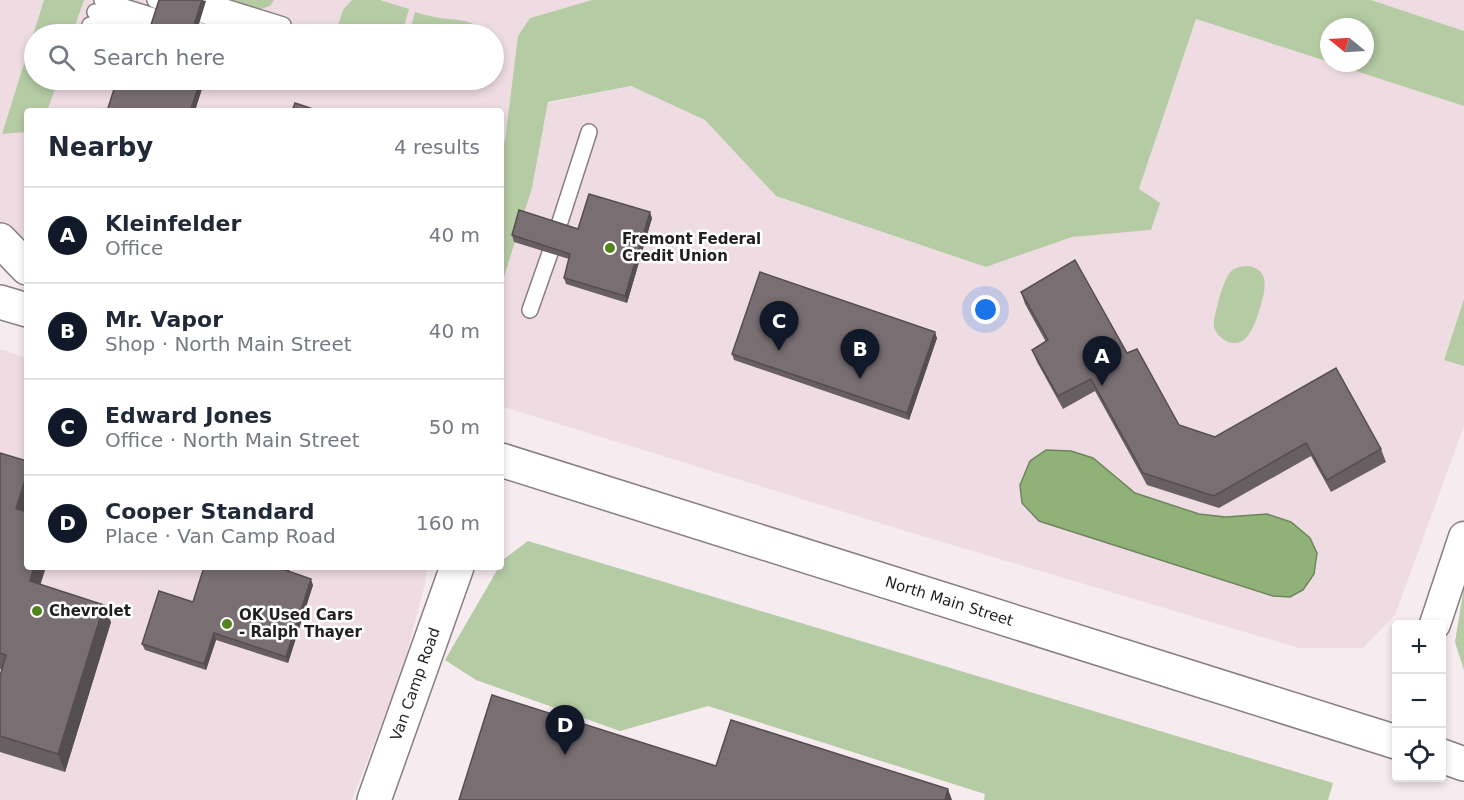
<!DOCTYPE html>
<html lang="en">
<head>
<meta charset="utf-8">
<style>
  :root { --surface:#fff; --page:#f6f6f7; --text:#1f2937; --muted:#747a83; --line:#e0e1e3; --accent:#111827 }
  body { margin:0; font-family:"DejaVu Sans",sans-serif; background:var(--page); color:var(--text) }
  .controls { position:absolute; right:18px; bottom:18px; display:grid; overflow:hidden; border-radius:6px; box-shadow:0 3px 9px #0003 }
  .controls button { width:54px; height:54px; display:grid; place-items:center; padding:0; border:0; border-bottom:2px solid var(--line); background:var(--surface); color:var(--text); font:30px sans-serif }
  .compass { position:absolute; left:1320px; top:18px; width:54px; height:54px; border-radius:50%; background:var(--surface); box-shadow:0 3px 9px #0003; rotate:288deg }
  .you { position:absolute; left:986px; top:310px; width:21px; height:21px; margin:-15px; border:4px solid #fff; border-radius:50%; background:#1a73e8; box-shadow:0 0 0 9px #1a73e833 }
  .badge { display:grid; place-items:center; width:39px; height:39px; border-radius:50%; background:var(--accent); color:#fff; font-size:20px; font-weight:700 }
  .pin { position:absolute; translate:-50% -50px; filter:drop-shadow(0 2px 3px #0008) }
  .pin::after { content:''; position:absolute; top:32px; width:21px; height:18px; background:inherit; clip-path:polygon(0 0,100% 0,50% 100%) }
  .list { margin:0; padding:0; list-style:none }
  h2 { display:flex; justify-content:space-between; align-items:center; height:78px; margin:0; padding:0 24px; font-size:26px }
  h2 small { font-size:20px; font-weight:400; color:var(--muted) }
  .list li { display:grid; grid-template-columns:39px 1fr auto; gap:18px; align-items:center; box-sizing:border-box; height:96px; padding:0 24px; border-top:2px solid var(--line) }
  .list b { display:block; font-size:22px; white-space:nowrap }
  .list p { margin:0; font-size:20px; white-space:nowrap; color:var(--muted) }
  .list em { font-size:20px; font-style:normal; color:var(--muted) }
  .icon { flex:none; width:33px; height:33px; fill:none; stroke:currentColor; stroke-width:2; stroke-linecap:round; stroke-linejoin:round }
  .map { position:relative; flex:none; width:1464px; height:800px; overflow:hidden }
  .search { position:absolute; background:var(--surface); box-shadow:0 3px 9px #0003; left:24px; top:24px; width:480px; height:66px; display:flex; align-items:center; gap:15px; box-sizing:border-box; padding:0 21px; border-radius:33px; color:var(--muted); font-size:22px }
  .panel { position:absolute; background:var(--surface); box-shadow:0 3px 9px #0003; left:24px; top:108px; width:480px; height:462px; border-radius:6px }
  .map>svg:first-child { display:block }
  .built { fill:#efdce3; fill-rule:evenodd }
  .green { fill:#b4cba4 }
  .water { fill:#90b178; stroke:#6f855d; stroke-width:1.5 }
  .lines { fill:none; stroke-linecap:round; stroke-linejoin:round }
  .lane-casing { stroke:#887e82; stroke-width:18 }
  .street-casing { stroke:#887e82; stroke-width:33 }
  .secondary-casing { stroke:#887e82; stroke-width:36 }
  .primary-casing { stroke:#887e82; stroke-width:36 }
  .lane { stroke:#fff; stroke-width:15 }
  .street { stroke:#fff; stroke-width:30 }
  .secondary { stroke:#fff; stroke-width:33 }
  .primary { stroke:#fff; stroke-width:33 }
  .wall { fill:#685f62 }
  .shaded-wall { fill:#554e50 }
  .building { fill:#796f72; stroke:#554e50; stroke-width:1.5 }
  .poi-dot { fill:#52851b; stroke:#fff; stroke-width:2 }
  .labels { text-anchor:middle; stroke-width:5; stroke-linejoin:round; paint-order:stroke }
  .poi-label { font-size:15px; font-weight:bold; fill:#211e1f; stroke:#fff; text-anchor:start }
  .street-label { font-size:15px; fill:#211e1f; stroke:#fff }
</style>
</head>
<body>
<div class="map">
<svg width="1464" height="800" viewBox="0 0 1464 800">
  <rect width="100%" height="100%" fill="#f6ebef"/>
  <path class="built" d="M 0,0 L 592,0 L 530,18 L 518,36 L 505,140 L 501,153 L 501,111 L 27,111 L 27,241 L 0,234 ZM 34,34 L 494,34 L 494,80 L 34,80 Z
    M 1371,0 L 1464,0 L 1464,31 Z
    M 1196,19 L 1464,106 L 1464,299 L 1444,359 L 1464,366 L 1464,426 L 1395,615 L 1363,648 L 1299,648 L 899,529 L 501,406 L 501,279 L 503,279 L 532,188 L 548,103 L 631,86 L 705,120 L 776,196 L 986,267 L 1072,237 L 1151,230 L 1139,190 Z
    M 0,349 L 27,358 L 27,567 L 427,567 L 425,584 L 403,668 L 352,800 L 0,800 Z"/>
  <path class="green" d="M 44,0 L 84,0 L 72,34 L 34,34 L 34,80 L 58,80 L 47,111 L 27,111 L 27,132 L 2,134 Z
    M 226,0 L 274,0 L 270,6 L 257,10 Z
    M 352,0 L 380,0 L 409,9 L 402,34 L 358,34 L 337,28 L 343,10 Z
    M 592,0 L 1371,0 L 1464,31 L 1464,106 L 1331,63 L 1365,63 L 1365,27 L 1329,27 L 1329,62 L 1196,19 L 1139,189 L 1160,203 L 1151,230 L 1072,237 L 986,267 L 776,196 L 705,120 L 631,86 L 548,102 L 532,188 L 503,280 L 501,279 L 501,153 L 505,140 L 518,36 L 530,18 Z
    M 415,12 C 422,14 428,16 435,17 C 453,21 474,17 485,34 L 409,34 Z
    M 1245,266 C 1272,267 1265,291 1260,308 C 1255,323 1248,351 1226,341 C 1220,338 1216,333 1214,327 C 1213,318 1223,281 1229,274 C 1233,268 1239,267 1245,266 Z
    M 1464,299 L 1464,366 L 1444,360 Z
    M 528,541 L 1333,783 L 1328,800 L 984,800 L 985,794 L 708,706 L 620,731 L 476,680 L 445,660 L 499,567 L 501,567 L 504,559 Z
    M 1464,587 L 1464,670 L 1455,642 Z"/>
  <path class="water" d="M 1046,450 L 1071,451 L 1093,458 L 1135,493 L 1199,514 L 1226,517 L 1267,514 L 1291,522 L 1310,538 L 1317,553 L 1314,574 L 1303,590 L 1290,597 L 1273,596 L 1039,521 L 1022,503 L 1020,485 L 1030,461 Z"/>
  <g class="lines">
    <g class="lane-casing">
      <path id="lane" d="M 102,0 L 211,34
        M 155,0 L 263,34
        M 203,0 L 283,25
        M 95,12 L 165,34
        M 90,25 L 120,34
        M 558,228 L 589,132
        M 530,310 L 550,253"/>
    </g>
    <g class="street-casing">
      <path id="street" d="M 1435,624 L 1464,537"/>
    </g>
    <g class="secondary-casing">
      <g id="secondary">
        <path id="s1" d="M 374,800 L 457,567"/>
      </g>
    </g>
    <g class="primary-casing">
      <g id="primary">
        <path d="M 0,240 L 27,268"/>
        <path d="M 0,302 L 27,310"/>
        <path id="s2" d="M 501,460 L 1396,742"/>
        <path d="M 1442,756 L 1464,764"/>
      </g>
    </g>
    <use href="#lane" class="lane"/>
    <use href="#street" class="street"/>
    <use href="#secondary" class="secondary"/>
    <use href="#primary" class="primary"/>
  </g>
  <path class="wall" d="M 652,218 L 627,303 L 566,284 L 564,278 L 569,259 L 514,242 L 512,235 L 578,229 Z
    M 1021,292 L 1127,353 L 1179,425 L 1215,437 L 1381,449 L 1386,462 L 1331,492 L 1311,456 L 1219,508 L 1147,485 L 1095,391 L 1063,409 L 1037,362 L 1032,350 L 1046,342 L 1025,304 Z
    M 937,338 L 909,420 L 734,360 L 732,354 Z
    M 0,453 L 27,567 L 41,585 L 111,622 L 65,772 L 0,752 L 0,676 L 2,670 L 0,669 Z
    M 288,572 L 313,585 L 288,663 L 216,640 L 206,670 L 145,650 L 142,644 L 193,602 Z"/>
  <path class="shaded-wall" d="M 202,0 L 206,1 L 196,34 L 191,34 Z
    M 201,80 L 203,86 L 195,111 L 190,111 Z
    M 650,212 L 652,218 L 627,303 L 625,296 Z
    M 935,332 L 937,338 L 909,420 L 907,413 Z
    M 27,473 L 27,513 L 16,509 Z
    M 34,567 L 46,567 L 36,599 L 30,581 Z
    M 286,567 L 290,567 L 287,577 L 285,570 Z
    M 311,579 L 313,585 L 288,663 L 286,657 Z
    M 104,605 L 111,622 L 65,772 L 58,754 Z
    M 214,633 L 216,640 L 206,670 L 204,664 Z
    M 948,789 L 952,800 L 945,800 Z"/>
  <path class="building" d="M 159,0 L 202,0 L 191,34 L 148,34 Z
    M 117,80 L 201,80 L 190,111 L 107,111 Z
    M 295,103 L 319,111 L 292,111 Z
    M 589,194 L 650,212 L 625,296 L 564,278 L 570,254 L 512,235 L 519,210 L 578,229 Z
    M 1075,260 L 1127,353 L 1137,349 L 1179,425 L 1215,437 L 1336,368 L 1381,449 L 1327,480 L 1306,443 L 1214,496 L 1143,473 L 1091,379 L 1058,396 L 1032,350 L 1048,340 L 1021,292 Z
    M 760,272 L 935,332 L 907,413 L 732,354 Z
    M 0,453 L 27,461 L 27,473 L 16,509 L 27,512 L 27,567 L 34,567 L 30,581 L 104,605 L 58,754 L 0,736 L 0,676 L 6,655 L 0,653 Z
    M 204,567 L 286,567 L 285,570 L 311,579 L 286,657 L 214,633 L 204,664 L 142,644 L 159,591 L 193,602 Z
    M 492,695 L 716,766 L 731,720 L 948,789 L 945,800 L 459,800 Z"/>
  <g class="poi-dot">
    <circle cx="610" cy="248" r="6"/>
    <circle cx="37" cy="611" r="6"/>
    <circle cx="227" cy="624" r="6"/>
  </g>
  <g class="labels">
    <g class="poi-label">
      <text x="622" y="244">Fremont Federal<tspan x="622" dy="17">Credit Union</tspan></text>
      <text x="49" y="616">Chevrolet</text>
      <text x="239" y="620">OK Used Cars<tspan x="239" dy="17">- Ralph Thayer</tspan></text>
    </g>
    <g class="street-label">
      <text dy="5" stroke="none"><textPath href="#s2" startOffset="470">North Main Street</textPath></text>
      <text dy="5" stroke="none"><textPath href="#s1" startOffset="123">Van Camp Road</textPath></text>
    </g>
  </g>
</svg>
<div class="controls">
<button>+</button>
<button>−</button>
<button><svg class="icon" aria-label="locate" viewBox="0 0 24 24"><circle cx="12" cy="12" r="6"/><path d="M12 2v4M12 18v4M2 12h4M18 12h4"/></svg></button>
</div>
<svg class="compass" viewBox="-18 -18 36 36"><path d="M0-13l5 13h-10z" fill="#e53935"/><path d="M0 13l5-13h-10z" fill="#747a83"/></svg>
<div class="you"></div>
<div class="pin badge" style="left:1102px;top:386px">A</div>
<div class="pin badge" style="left:860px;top:379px">B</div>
<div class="pin badge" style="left:779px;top:351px">C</div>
<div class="pin badge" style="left:565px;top:755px">D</div>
<div class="search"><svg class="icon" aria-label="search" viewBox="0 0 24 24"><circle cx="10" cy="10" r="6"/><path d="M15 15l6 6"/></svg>Search here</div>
<section class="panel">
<h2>Nearby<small>4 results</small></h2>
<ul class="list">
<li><span class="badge">A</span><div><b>Kleinfelder</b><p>Office</p></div><em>40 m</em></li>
<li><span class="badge">B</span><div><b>Mr. Vapor</b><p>Shop · North Main Street</p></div><em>40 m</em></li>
<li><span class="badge">C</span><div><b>Edward Jones</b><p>Office · North Main Street</p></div><em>50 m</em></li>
<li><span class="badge">D</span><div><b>Cooper Standard</b><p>Place · Van Camp Road</p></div><em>160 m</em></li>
</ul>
</section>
</div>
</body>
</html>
